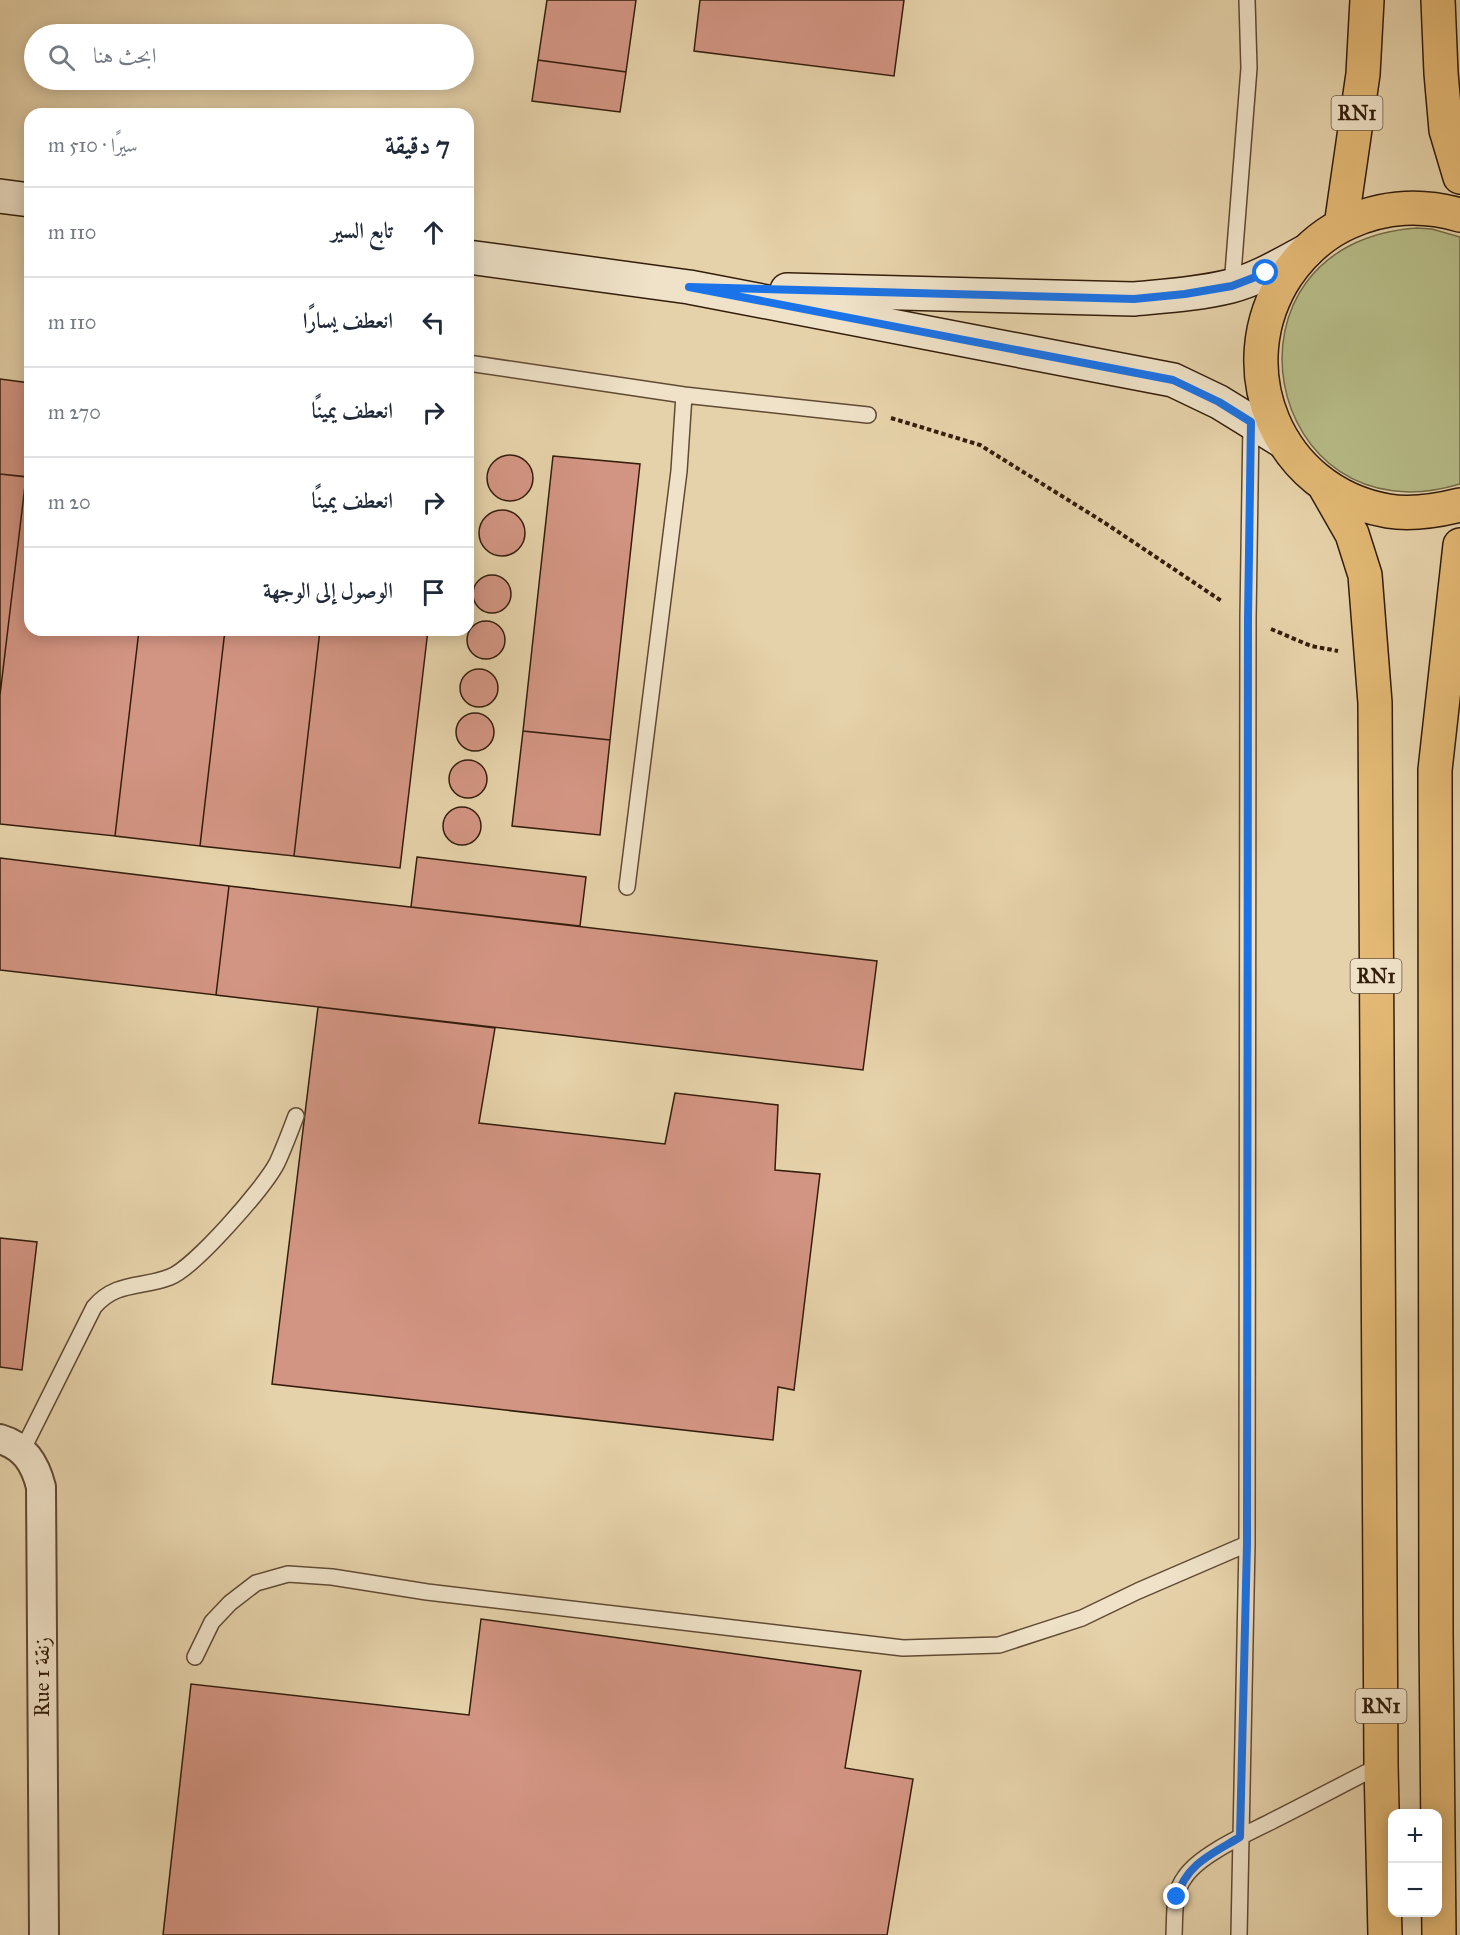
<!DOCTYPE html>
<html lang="ar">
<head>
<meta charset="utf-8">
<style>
  :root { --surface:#fff; --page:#f2f2f3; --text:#1f2937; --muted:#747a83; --line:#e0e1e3 }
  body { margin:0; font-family:"IM FELL Great Primer",Amiri,serif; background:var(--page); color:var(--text); direction:rtl }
  .controls { position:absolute; right:18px; bottom:18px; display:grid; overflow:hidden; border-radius:12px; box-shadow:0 3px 15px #0003 }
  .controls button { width:54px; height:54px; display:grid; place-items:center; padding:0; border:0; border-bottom:2px solid var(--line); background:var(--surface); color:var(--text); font:30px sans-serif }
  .stop { position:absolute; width:18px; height:18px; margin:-14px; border:4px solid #1a73e8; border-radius:50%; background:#fff }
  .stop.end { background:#1a73e8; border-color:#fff; box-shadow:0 2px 6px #0008 }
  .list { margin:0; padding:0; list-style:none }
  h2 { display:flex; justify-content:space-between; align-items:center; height:78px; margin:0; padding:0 24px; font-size:26px }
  h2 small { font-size:20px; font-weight:400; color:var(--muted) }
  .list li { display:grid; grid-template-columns:39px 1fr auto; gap:18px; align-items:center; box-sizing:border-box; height:90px; padding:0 24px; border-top:2px solid var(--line) }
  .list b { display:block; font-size:22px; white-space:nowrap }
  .list em { font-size:20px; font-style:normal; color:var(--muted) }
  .icon { flex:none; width:33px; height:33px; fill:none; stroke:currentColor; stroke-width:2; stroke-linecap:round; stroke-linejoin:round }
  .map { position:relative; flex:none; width:1460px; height:1935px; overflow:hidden; direction:ltr }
  .search { position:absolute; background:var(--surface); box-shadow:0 3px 15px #0003; left:24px; top:24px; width:450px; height:66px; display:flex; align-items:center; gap:15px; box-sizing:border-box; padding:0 21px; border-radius:33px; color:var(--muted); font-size:22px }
  .panel { position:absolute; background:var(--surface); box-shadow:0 3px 15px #0003; left:24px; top:108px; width:450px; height:528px; border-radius:18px; direction:rtl }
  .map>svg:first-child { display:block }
  .green { fill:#b6bb87; stroke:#746c49; stroke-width:1.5 }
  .building { fill:#d39583; stroke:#331d0b; stroke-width:1.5 }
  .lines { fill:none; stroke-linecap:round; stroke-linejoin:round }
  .lane-casing { stroke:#604a33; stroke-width:18 }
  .street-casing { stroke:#604a33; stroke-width:32 }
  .secondary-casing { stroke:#331d0b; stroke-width:36 }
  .highway-casing { stroke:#331d0b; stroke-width:36 }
  .path { stroke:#331d0b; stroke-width:4; stroke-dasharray:4.5 3; stroke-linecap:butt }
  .lane { stroke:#efe2c8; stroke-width:15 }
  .street { stroke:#efe2c8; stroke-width:28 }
  .secondary { stroke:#efe2c8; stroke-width:33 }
  .highway { stroke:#e3b975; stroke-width:33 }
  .route { stroke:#1a73e8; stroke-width:8 }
  .labels { text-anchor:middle; stroke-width:4.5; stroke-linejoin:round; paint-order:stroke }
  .shield { fill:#efe2c8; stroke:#6b5844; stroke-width:1.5 }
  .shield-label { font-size:20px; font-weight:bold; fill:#331d0b }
  .street-label { font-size:21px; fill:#331d0b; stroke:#efe2c8 }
</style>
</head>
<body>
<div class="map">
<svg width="1460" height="1935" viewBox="0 0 1460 1935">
  <rect width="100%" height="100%" fill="#e6d2aa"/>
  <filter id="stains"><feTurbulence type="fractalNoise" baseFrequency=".00333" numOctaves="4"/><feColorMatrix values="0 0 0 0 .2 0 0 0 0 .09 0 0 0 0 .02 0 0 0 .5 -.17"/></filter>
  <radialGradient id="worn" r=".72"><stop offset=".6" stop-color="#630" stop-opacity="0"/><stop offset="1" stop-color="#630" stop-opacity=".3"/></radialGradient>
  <path class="green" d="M 1417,228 L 1432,229 L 1460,237 L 1460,484 C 1262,544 1204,243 1417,228 Z"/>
  <path class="building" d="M 547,0 L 636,0 L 626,72 L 538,60 Z
    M 700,0 L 904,0 L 894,76 L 694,51 Z
    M 538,60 L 626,72 L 620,112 L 532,101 Z
    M 0,379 L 30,383 L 30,477 L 0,474 Z
    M487 478a23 23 0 1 1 46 0a23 23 0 1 1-46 0Z
    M 553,456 L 640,464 L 610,740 L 523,731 Z
    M 0,474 L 26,477 L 0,695 Z
    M 26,477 L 30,477 L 30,630 L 139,630 L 115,836 L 0,824 L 0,695 Z
    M479 533a23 23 0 1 1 46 0a23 23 0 1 1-46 0Z
    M473 594a19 19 0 1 1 38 0a19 19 0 1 1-38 0Z
    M467 640a19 19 0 1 1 38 0a19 19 0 1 1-38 0Z
    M 139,630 L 225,630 L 200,846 L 115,836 Z
    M 225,630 L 320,630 L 294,856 L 200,846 Z
    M 320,630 L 428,630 L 400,868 L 294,856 Z
    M460 688a19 19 0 1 1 38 0a19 19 0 1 1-38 0Z
    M456 732a19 19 0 1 1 38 0a19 19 0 1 1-38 0Z
    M 523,731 L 610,740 L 600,835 L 512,826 Z
    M449 779a19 19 0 1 1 38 0a19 19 0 1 1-38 0Z
    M443 826a19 19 0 1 1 38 0a19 19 0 1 1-38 0Z
    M 417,857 L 586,877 L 580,926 L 411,907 Z
    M 0,858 L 229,886 L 216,995 L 0,970 Z
    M 229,886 L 877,961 L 863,1070 L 216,995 Z
    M 318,1007 L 495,1028 L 479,1123 L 665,1144 L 675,1093 L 778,1105 L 775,1170 L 820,1174 L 794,1390 L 778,1387 L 773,1440 L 272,1384 Z
    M 0,1238 L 37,1242 L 22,1370 L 0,1367 Z
    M 481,1619 L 861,1671 L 845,1768 L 913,1779 L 887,1935 L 163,1935 L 191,1684 L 469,1715 Z"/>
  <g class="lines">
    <g class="lane-casing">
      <path id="lane" d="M 1232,286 L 1249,68 L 1247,0
        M 468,363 L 684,395 L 868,415
        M 627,887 L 679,471 L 684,395
        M 22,1451 L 94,1307 C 116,1281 142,1288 170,1277 C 194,1268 264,1188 277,1163 C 284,1148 290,1132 296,1116
        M 195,1657 L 212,1622 L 230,1603 L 256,1583 L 288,1574 L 332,1577 L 427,1592 L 903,1648 L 999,1645 L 1082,1618 L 1138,1591 L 1247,1544
        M 1174,1935 C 1175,1916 1173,1892 1185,1877 C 1200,1854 1249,1833 1274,1820 C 1310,1802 1345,1783 1381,1765
        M 1239,1935 L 1247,1544 L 1248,618 L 1251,422"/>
    </g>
    <g class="street-casing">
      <path id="street" d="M 0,1439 C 24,1446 35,1463 41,1487 L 44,1935"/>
    </g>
    <g class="secondary-casing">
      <path id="secondary" d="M 0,196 L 30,200
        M 468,257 L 689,287 L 1173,380 L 1219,402 L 1284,442
        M 787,290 L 1134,299 C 1166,296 1199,294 1231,286 C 1258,279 1282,264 1307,251"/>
    </g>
    <g class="highway-casing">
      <path id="highway" d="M 1438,0 L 1441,73 L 1446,130 L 1460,177
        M 1460,215 C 1421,204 1386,206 1349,222 C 1324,233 1303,252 1287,275 C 1226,367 1277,492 1388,511 C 1412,515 1436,511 1460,505
        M 1341,226 L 1363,74 L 1367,0
        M 1324,485 L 1352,534 L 1365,575 L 1375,703 L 1381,1765 L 1385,1935
        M 1439,1935 L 1436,1634 L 1435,770 L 1460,545"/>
    </g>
    <path class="path" d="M 891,418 L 980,445 L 1105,523 L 1223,602
      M 1271,629 L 1311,646 L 1338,651"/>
    <use href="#lane" class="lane"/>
    <use href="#street" class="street"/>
    <use href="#secondary" class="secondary"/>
    <use href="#highway" class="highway"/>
  </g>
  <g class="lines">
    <path class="route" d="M 1177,1897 C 1186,1864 1212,1854 1240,1837 L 1247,1544 L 1248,618 L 1251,422 L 1219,402 L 1173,380 L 689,287 L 1134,299 L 1185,294 L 1232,286 L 1266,273"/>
  </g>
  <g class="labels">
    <g class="shield">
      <rect x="1331.5" y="96" width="51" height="34" rx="4.5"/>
      <rect x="1350.5" y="959" width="51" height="34" rx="4.5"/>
      <rect x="1355.5" y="1689" width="51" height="34" rx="4.5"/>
    </g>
    <g class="shield-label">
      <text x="1357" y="120">RN1</text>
      <text x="1376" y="983">RN1</text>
      <text x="1381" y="1713">RN1</text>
    </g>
    <g class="street-label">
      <text transform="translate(42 1677) rotate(-90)" y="7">Rue 1 زنقة</text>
    </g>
  </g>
  <rect width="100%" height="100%" filter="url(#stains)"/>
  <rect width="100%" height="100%" fill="url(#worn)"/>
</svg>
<div class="controls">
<button>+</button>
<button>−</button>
</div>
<div class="stop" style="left:1266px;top:273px"></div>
<div class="stop end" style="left:1177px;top:1897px"></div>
<div class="search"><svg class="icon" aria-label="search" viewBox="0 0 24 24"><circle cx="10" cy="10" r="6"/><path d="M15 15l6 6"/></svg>ابحث هنا</div>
<section class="panel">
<h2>7 دقيقة<small>سيرًا · 510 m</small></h2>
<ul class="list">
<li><svg class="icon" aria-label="ahead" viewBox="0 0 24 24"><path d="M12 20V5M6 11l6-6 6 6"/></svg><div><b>تابع السير</b></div><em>110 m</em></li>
<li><svg class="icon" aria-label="left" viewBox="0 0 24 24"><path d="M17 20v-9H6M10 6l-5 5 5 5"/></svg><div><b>انعطف يسارًا</b></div><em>110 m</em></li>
<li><svg class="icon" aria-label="right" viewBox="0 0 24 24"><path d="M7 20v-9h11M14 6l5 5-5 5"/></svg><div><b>انعطف يمينًا</b></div><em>270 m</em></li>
<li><svg class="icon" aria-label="right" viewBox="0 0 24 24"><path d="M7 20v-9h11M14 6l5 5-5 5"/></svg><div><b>انعطف يمينًا</b></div><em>20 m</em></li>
<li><svg class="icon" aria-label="arrive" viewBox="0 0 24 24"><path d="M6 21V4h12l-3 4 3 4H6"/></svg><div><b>الوصول إلى الوجهة</b></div></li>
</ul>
</section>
</div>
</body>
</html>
